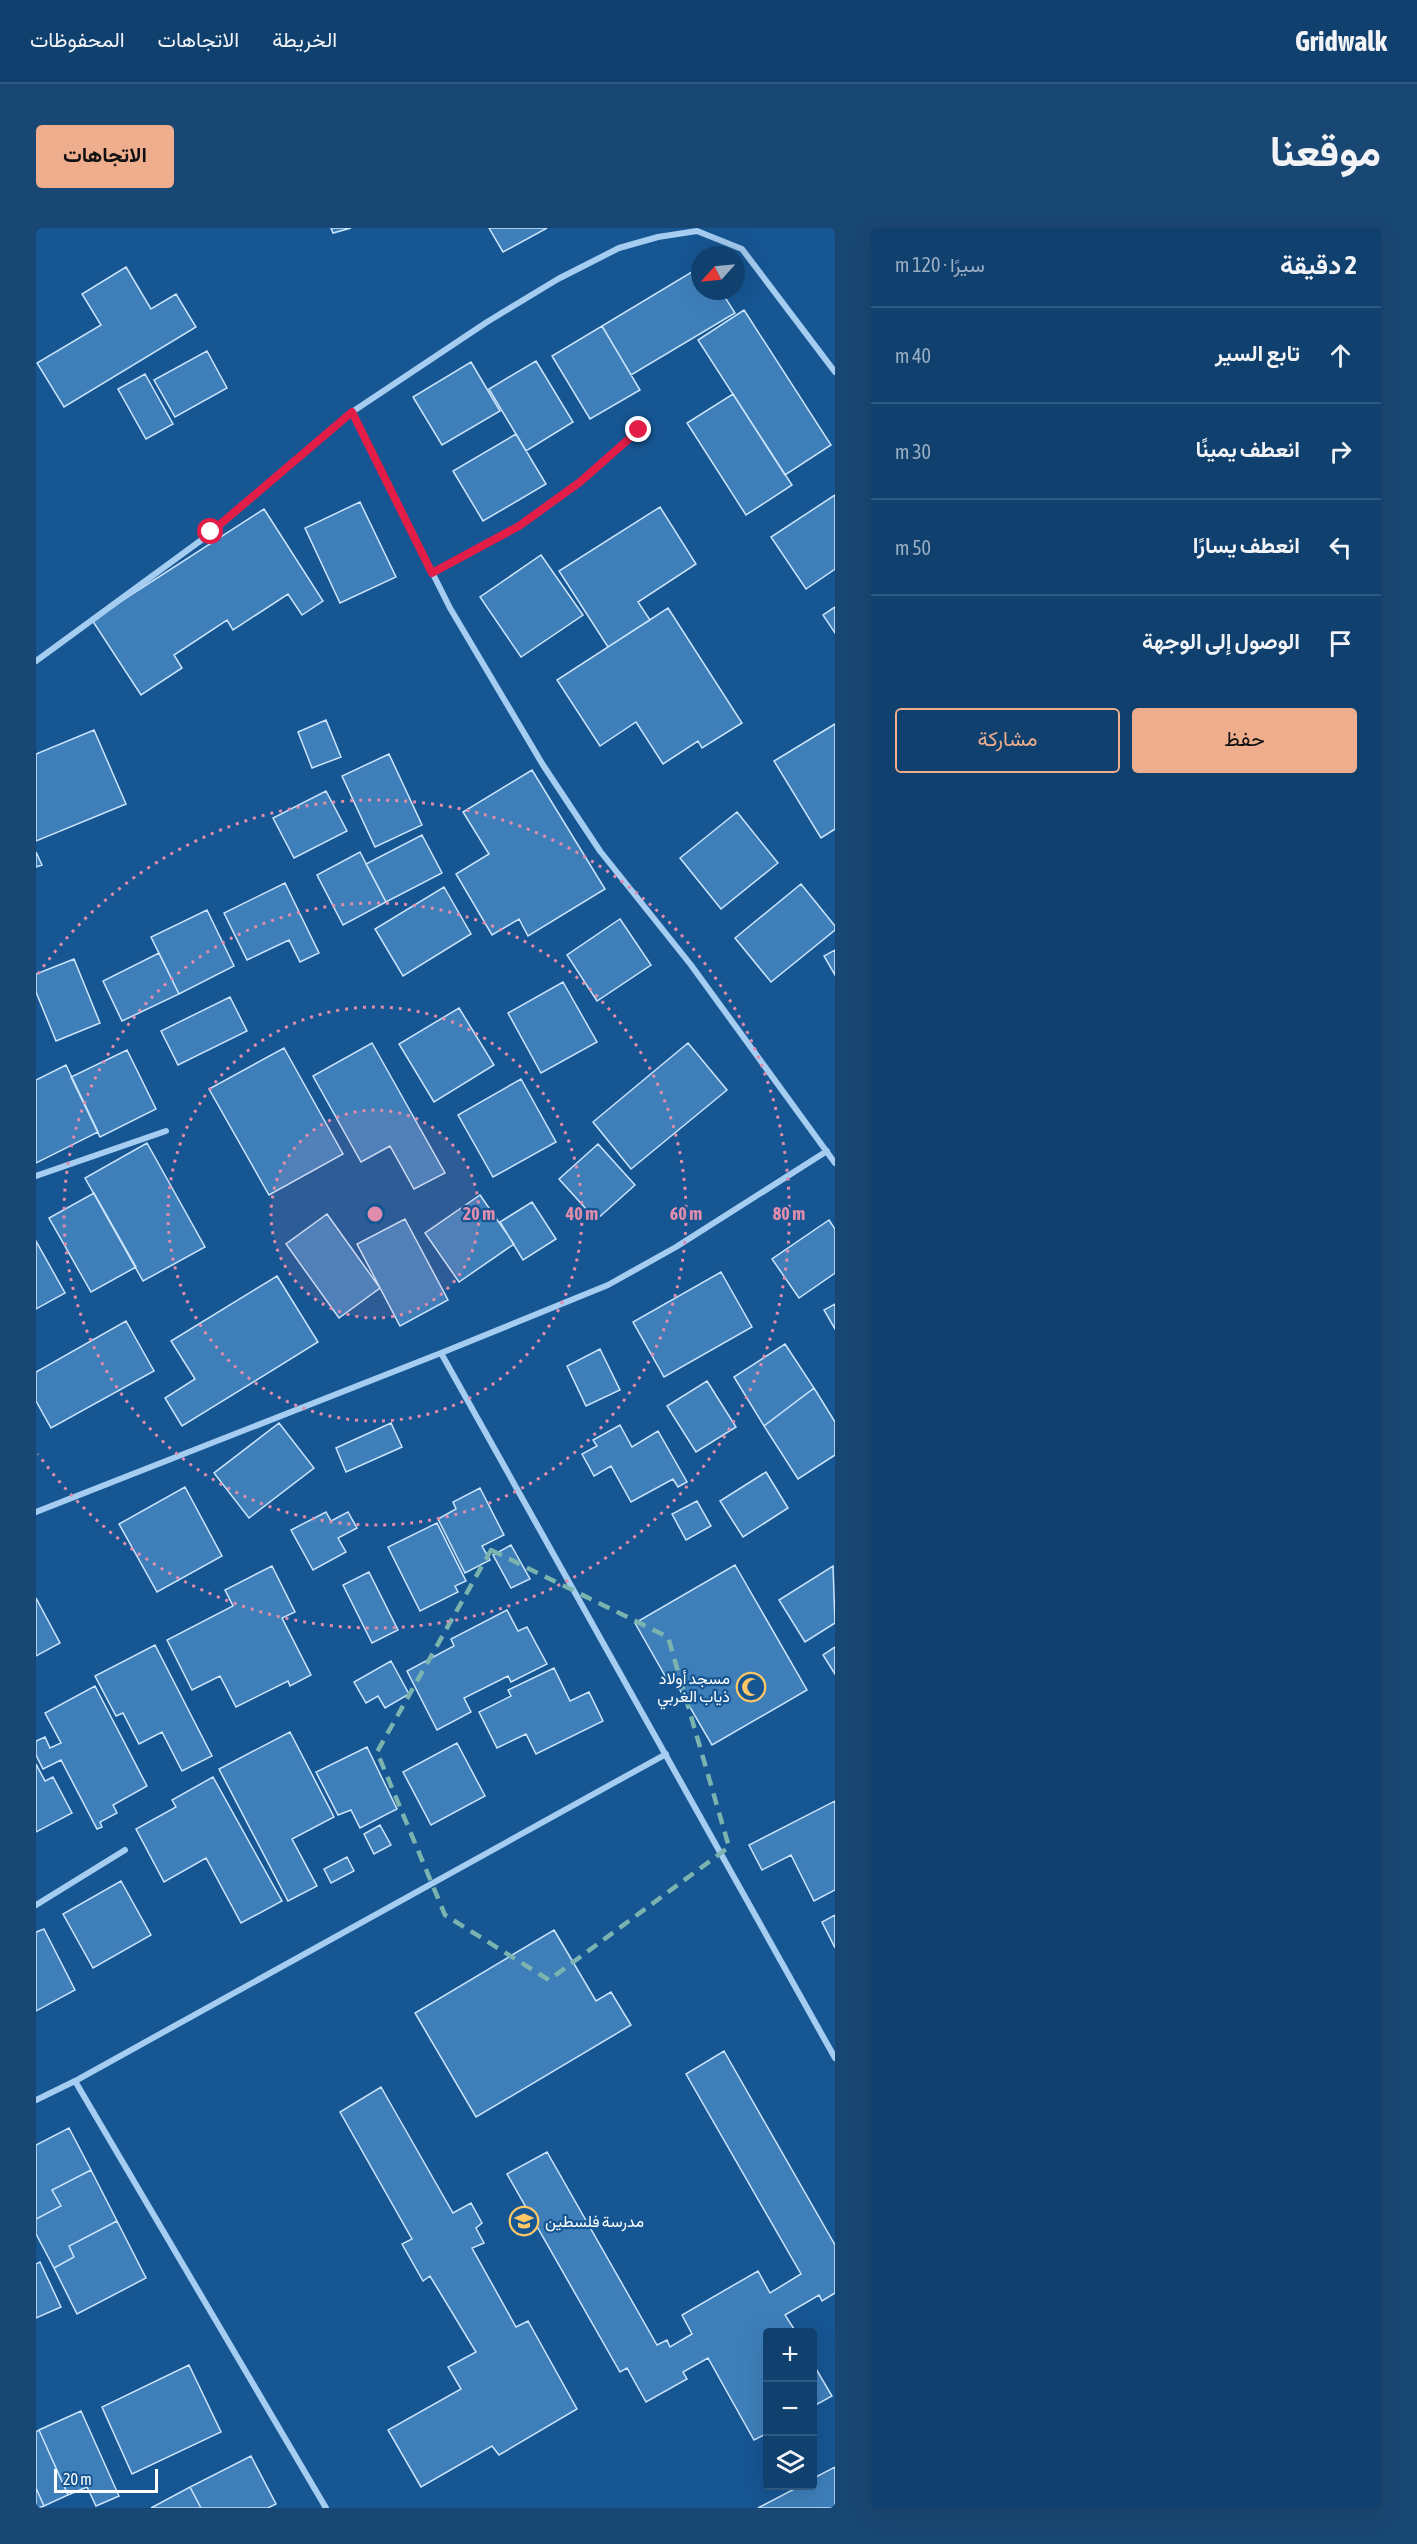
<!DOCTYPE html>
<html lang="ar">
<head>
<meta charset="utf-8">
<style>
  :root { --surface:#10406e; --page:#194773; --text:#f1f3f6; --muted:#9cafc2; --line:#305981; --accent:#eead8d }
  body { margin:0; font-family:"Asap Condensed",Vazirmatn,sans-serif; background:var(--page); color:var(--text); direction:rtl }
  .controls { position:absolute; right:18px; bottom:18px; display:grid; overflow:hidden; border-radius:6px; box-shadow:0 6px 24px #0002 }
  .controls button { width:54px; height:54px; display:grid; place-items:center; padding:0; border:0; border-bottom:2px solid var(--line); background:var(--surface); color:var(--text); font:30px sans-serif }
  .compass { position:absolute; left:655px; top:18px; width:54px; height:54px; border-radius:50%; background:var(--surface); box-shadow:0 6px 24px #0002; rotate:243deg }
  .scale { position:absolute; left:18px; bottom:15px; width:104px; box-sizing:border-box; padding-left:6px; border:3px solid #fff; border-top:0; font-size:16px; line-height:21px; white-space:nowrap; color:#fff; -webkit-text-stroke:4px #165693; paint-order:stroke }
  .stop { position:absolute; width:18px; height:18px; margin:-14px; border:4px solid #e11d48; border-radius:50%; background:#fff }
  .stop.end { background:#e11d48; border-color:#fff; box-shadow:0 2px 6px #0008 }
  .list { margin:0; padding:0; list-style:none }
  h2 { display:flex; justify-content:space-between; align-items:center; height:78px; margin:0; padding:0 24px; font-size:26px }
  h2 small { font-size:20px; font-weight:400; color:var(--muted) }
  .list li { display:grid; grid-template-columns:39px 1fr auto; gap:18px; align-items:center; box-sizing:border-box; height:96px; padding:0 24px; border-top:2px solid var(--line) }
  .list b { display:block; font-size:22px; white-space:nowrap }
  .list em { font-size:20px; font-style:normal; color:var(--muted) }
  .actions { display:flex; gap:12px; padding:18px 24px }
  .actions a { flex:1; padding:14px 0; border:2px solid var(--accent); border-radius:6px; text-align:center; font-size:21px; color:var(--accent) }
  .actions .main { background:var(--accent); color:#111 }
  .icon { flex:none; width:33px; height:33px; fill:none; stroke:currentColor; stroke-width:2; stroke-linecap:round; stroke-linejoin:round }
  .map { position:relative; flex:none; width:799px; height:2280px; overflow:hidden; direction:ltr; border-radius:6px }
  header { display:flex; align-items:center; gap:36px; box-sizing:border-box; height:84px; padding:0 30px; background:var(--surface); border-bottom:2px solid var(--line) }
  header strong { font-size:28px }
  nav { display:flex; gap:33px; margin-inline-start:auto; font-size:21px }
  .intro { display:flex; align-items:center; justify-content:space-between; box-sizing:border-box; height:144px; padding:0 36px }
  h1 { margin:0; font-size:42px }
  .button { padding:15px 27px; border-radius:6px; background:var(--accent); color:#111; font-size:21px; font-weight:700 }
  main { display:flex; gap:36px; padding:0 36px }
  aside { flex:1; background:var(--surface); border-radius:6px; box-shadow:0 6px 24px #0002 }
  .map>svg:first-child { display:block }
  .building { fill:#3e7fba; stroke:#cce5fc; stroke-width:1.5 }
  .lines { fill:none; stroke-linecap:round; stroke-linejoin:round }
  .street { stroke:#a5cdf1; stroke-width:6 }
  .route { stroke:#e11d48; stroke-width:8 }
  .marked { fill:none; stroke:#7bb4af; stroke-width:4.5; stroke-dasharray:12 8; stroke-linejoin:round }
  .ring { fill:none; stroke:#e08cad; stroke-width:3; stroke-dasharray:3 6 }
  .labels { text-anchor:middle; stroke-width:4.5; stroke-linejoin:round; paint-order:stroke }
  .poi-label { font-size:16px; fill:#fff; stroke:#165693; text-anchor:end }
  .centre { fill:#e08cad; stroke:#165693; stroke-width:3 }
  .ring-label { font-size:18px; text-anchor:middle; font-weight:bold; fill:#e08cad; stroke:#165693; stroke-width:4.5; stroke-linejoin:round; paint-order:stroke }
</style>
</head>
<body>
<header>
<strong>Gridwalk</strong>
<nav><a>الخريطة</a><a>الاتجاهات</a><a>المحفوظات</a></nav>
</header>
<div class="intro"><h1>موقعنا</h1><a class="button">الاتجاهات</a></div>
<main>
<aside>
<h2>2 دقيقة<small>سيرًا · 120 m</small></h2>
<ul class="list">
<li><svg class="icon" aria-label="ahead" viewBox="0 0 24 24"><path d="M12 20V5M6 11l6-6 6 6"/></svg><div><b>تابع السير</b></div><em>40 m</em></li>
<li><svg class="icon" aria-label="right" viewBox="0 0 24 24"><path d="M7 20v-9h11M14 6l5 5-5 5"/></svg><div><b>انعطف يمينًا</b></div><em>30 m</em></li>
<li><svg class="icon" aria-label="left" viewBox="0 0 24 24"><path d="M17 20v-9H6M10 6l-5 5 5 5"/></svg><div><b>انعطف يسارًا</b></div><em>50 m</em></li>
<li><svg class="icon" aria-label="arrive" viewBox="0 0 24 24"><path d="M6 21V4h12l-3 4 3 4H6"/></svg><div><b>الوصول إلى الوجهة</b></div></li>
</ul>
<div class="actions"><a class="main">حفظ</a><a>مشاركة</a></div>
</aside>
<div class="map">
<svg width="799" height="2280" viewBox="0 0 799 2280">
  <rect width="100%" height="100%" fill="#165693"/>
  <path class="building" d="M 295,0 L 315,0 L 297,5 Z
    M 453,0 L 511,0 L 467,24 Z
    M 90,39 L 115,81 L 140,66 L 160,99 L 28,179 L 1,135 L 65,97 L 46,66 Z
    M 664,39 L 664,63 L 685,63 L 699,85 L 595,147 L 566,98 Z
    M 708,82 L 795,217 L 749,247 L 662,112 Z
    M 566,98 L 604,162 L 554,191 L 516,128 Z
    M 171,123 L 191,160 L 139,189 L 118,152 Z
    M 500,133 L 537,194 L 490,223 L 453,161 Z
    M 435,134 L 464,183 L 406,217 L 377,169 Z
    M 109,146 L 137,196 L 110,211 L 82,161 Z
    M 697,166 L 756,257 L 710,287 L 651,195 Z
    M 480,206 L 510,256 L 447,293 L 417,243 Z
    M 799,267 L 799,341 L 770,361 L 735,309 Z
    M 324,274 L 360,349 L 304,375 L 269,300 Z
    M 624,279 L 660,336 L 602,374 L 614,392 L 572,419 L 523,343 Z
    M 228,281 L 287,373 L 266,387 L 252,366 L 197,402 L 191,392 L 138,427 L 146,440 L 105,467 L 56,392 Z
    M 505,327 L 547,387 L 485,429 L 444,369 Z
    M 799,379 L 799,405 L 787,387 Z
    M 632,380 L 706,495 L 666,520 L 662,513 L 627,536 L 600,494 L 564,518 L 521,452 Z
    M 290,492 L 305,529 L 276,540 L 262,504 Z
    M 799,496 L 799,601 L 785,610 L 738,533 Z
    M 58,502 L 90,576 L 0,613 L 0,526 Z
    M 353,526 L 386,597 L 339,619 L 306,548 Z
    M 496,542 L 569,661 L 492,708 L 483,691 L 456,707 L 420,646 L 453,626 L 427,584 Z
    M 290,563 L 311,603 L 258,630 L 237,590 Z
    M 701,584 L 742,635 L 685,681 L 644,630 Z
    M 386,607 L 406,645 L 350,674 L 330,636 Z
    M 0,624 L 6,637 L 0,639 Z
    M 324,624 L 350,674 L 307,697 L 281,647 Z
    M 249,655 L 283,725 L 264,734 L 253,712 L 211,732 L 188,685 Z
    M 765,656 L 799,698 L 799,702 L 735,754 L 699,710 Z
    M 408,659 L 435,706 L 367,748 L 339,701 Z
    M 171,682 L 198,738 L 143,766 L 115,709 Z
    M 584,691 L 615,737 L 561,773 L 531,727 Z
    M 799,722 L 799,747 L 788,728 Z
    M 123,725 L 143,766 L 86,793 L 67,753 Z
    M 38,731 L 64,795 L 20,813 L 0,764 L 0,746 Z
    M 527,754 L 561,814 L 505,845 L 472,785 Z
    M 194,769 L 211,803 L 142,837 L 125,803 Z
    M 423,780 L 458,837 L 398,874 L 363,816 Z
    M 336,815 L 409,945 L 378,961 L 354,918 L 325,934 L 277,848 Z
    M 652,815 L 691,862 L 595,941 L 557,894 Z
    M 248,820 L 307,926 L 233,967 L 173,861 Z
    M 91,822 L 120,881 L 64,909 L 35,849 Z
    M 30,837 L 62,904 L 0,935 L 0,852 Z
    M 485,851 L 520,914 L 457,949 L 422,887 Z
    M 111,915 L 169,1019 L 107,1053 L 49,950 Z
    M 562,916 L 599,957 L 560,992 L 523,951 Z
    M 58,965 L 100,1039 L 55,1064 L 13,990 Z
    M 444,967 L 478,1016 L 423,1054 L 389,1005 Z
    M 496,974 L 520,1011 L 487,1032 L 464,994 Z
    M 291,986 L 344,1060 L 303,1090 L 250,1016 Z
    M 369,991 L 412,1072 L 364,1098 L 321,1016 Z
    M 793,992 L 799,1001 L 799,1045 L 763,1070 L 736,1031 Z
    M 0,1013 L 29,1065 L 0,1081 Z
    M 685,1044 L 716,1099 L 628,1149 L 597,1094 Z
    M 241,1048 L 282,1114 L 146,1198 L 129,1170 L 159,1151 L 135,1113 Z
    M 799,1076 L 799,1101 L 788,1082 Z
    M 90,1093 L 118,1143 L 15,1200 L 0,1173 L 0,1144 Z
    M 749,1116 L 778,1160 L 728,1198 L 698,1149 Z
    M 564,1121 L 584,1162 L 550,1178 L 531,1138 Z
    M 671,1153 L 700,1199 L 660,1224 L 631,1178 Z
    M 778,1160 L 799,1194 L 799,1227 L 762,1251 L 728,1198 Z
    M 243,1195 L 278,1240 L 213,1290 L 178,1245 Z
    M 355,1195 L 366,1219 L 310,1244 L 300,1220 Z
    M 584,1197 L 596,1219 L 622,1203 L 651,1254 L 642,1259 L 637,1251 L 595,1274 L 575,1238 L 558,1248 L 546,1226 L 561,1218 L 557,1212 Z
    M 730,1244 L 752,1280 L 707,1309 L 684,1273 Z
    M 149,1259 L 186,1328 L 121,1364 L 83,1296 Z
    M 444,1260 L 468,1307 L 446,1318 L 454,1332 L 429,1345 L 402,1291 L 420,1281 L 417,1274 Z
    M 661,1273 L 675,1298 L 650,1312 L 636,1286 Z
    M 290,1284 L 295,1293 L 312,1284 L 321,1300 L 302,1310 L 310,1324 L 277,1342 L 255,1302 Z
    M 401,1295 L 430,1353 L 419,1358 L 422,1364 L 384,1383 L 352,1319 Z
    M 475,1317 L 494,1351 L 475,1360 L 457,1327 Z
    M 699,1337 L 771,1462 L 676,1517 L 637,1450 L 632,1453 L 599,1395 Z
    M 236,1338 L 259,1384 L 246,1390 L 275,1447 L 254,1458 L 252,1453 L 200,1479 L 184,1448 L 156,1462 L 131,1412 L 197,1378 L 189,1362 Z
    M 797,1338 L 799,1395 L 769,1414 L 743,1372 Z
    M 333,1344 L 362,1402 L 336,1415 L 307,1357 Z
    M 0,1370 L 24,1415 L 0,1428 Z
    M 471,1382 L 482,1403 L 491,1399 L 511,1436 L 475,1454 L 472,1448 L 428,1470 L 435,1484 L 401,1502 L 371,1443 L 418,1418 L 415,1411 Z
    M 119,1417 L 176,1528 L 146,1543 L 126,1504 L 103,1516 L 87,1485 L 80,1488 L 59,1448 Z
    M 799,1419 L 799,1446 L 787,1427 Z
    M 355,1433 L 373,1466 L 349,1480 L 342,1468 L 330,1475 L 318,1454 Z
    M 518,1440 L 534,1473 L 553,1464 L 567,1493 L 500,1526 L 490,1506 L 461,1520 L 443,1484 L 475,1468 L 472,1462 Z
    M 59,1458 L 111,1558 L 77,1577 L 81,1585 L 64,1594 L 66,1599 L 61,1601 L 25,1532 L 7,1541 L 0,1527 L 0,1513 L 9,1509 L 14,1520 L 25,1515 L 9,1485 Z
    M 254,1504 L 298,1589 L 256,1611 L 281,1658 L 252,1673 L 183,1541 Z
    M 421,1515 L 449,1568 L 395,1597 L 367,1544 Z
    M 331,1519 L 361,1581 L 324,1600 L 315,1582 L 302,1587 L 280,1544 Z
    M 0,1536 L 9,1553 L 17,1549 L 36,1585 L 0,1604 Z
    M 177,1549 L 246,1673 L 205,1695 L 170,1630 L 128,1654 L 100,1601 L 140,1579 L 136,1572 Z
    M 799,1573 L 799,1662 L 778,1673 L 755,1627 L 726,1642 L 713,1617 Z
    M 344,1597 L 355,1617 L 338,1626 L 328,1606 Z
    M 311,1629 L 318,1643 L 295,1655 L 288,1641 Z
    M 85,1653 L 115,1707 L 57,1740 L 27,1686 Z
    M 799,1687 L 799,1720 L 786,1694 Z
    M 8,1701 L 39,1762 L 0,1783 L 0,1704 Z
    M 518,1702 L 560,1773 L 575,1764 L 595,1797 L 440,1889 L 379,1785 Z
    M 688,1823 L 799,2017 L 799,2065 L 786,2073 L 783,2067 L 749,2087 L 760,2104 L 732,2104 L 732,2205 L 718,2212 L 672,2130 L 647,2144 L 651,2151 L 610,2174 L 591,2140 L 584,2144 L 471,1946 L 511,1924 L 621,2117 L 631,2112 L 634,2119 L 656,2106 L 646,2087 L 722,2043 L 734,2065 L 765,2046 L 650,1846 Z
    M 345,1859 L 417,1985 L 435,1975 L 446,1995 L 440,2000 L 448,2015 L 436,2020 L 480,2099 L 492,2093 L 541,2181 L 463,2227 L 456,2218 L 385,2259 L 352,2202 L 425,2161 L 412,2139 L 440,2124 L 394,2048 L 387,2053 L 366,2016 L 376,2011 L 304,1884 Z
    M 33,1900 L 55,1942 L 16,1962 L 25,1978 L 0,1991 L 0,1917 Z
    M 55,1942 L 81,1993 L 33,2018 L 38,2029 L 18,2040 L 0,2006 L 0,1991 L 25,1978 L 16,1962 Z
    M 81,1993 L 110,2050 L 41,2086 L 18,2040 L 38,2029 L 33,2018 Z
    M 4,2034 L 25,2079 L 0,2090 L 0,2036 Z
    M 776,2134 L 796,2168 L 776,2179 Z
    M 153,2137 L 185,2204 L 96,2246 L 66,2179 Z
    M 45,2183 L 83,2268 L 60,2278 L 51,2259 L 32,2267 L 3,2202 Z
    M 3,2202 L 32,2267 L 8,2278 L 0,2260 L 0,2204 Z
    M 215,2228 L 240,2276 L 232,2280 L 165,2280 L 154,2259 Z
    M 799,2239 L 799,2280 L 722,2280 L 764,2258 L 776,2258 L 776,2251 Z
    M 154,2259 L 165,2280 L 115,2280 Z
    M 0,2260 L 8,2278 L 2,2280 L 0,2280 Z"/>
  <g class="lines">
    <path class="street" d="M 316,184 L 414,380 L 507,537 L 564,623 L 655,737 L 799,935
      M 396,345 L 483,298 L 544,254 L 603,202
      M 0,433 L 175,305 L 316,184 L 451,94 L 522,51 L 583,20 L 622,9 L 661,3 L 706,21 L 799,144
      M 0,948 L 130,903
      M 405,1125 L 799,1830
      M 0,1284 L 405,1125 L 572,1057 L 640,1019 L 791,923
      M 0,1677 L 89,1622
      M 39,1853 L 290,2280
      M 0,1872 L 39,1853 L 630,1526"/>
  </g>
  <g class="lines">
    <path class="route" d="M 175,304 L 316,184 L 396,345 L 483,298 L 544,254 L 603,202"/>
  </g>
  <path class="marked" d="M 455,1322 L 632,1409 L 693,1619 L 513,1752 L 409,1687 L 341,1524 Z"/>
  <circle cx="339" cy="986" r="104" fill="#e08cad" fill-opacity=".12"/>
  <g class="ring">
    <circle cx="339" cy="986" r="104"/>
    <circle cx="339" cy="986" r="207"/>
    <circle cx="339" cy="986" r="311"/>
    <path d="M2 746A414 414 0 1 1 2 1226"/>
  </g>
  <defs>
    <g id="mosque-ring" transform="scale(1.5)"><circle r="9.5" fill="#165693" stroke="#ffc765" stroke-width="1.5"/><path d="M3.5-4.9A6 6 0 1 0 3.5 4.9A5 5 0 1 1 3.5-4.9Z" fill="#ffc765"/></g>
    <g id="school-ring" transform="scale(1.5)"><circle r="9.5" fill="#165693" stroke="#ffc765" stroke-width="1.5"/><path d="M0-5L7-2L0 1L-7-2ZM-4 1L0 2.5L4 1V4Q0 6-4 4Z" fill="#ffc765"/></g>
  </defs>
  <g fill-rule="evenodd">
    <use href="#mosque-ring" x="715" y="1459"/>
    <use href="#school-ring" x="488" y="1993"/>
  </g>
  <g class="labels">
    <g class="poi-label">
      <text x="694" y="1456">مسجد أولاد<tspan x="694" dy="18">ذياب الغربي</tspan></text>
      <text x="509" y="1999" text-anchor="start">مدرسة فلسطين</text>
    </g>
  </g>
  <circle cx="339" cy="986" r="9" class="centre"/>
  <g class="ring-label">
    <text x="443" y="992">20 m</text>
    <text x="546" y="992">40 m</text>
    <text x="650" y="992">60 m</text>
    <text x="753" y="992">80 m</text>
  </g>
</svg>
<div class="controls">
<button>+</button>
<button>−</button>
<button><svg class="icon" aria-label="layers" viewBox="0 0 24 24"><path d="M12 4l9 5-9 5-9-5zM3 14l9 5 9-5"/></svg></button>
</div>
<svg class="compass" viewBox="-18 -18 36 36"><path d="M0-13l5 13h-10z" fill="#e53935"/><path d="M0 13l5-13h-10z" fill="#9cafc2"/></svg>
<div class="scale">20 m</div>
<div class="stop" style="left:175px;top:304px"></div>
<div class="stop end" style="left:603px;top:202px"></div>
</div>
</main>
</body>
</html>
